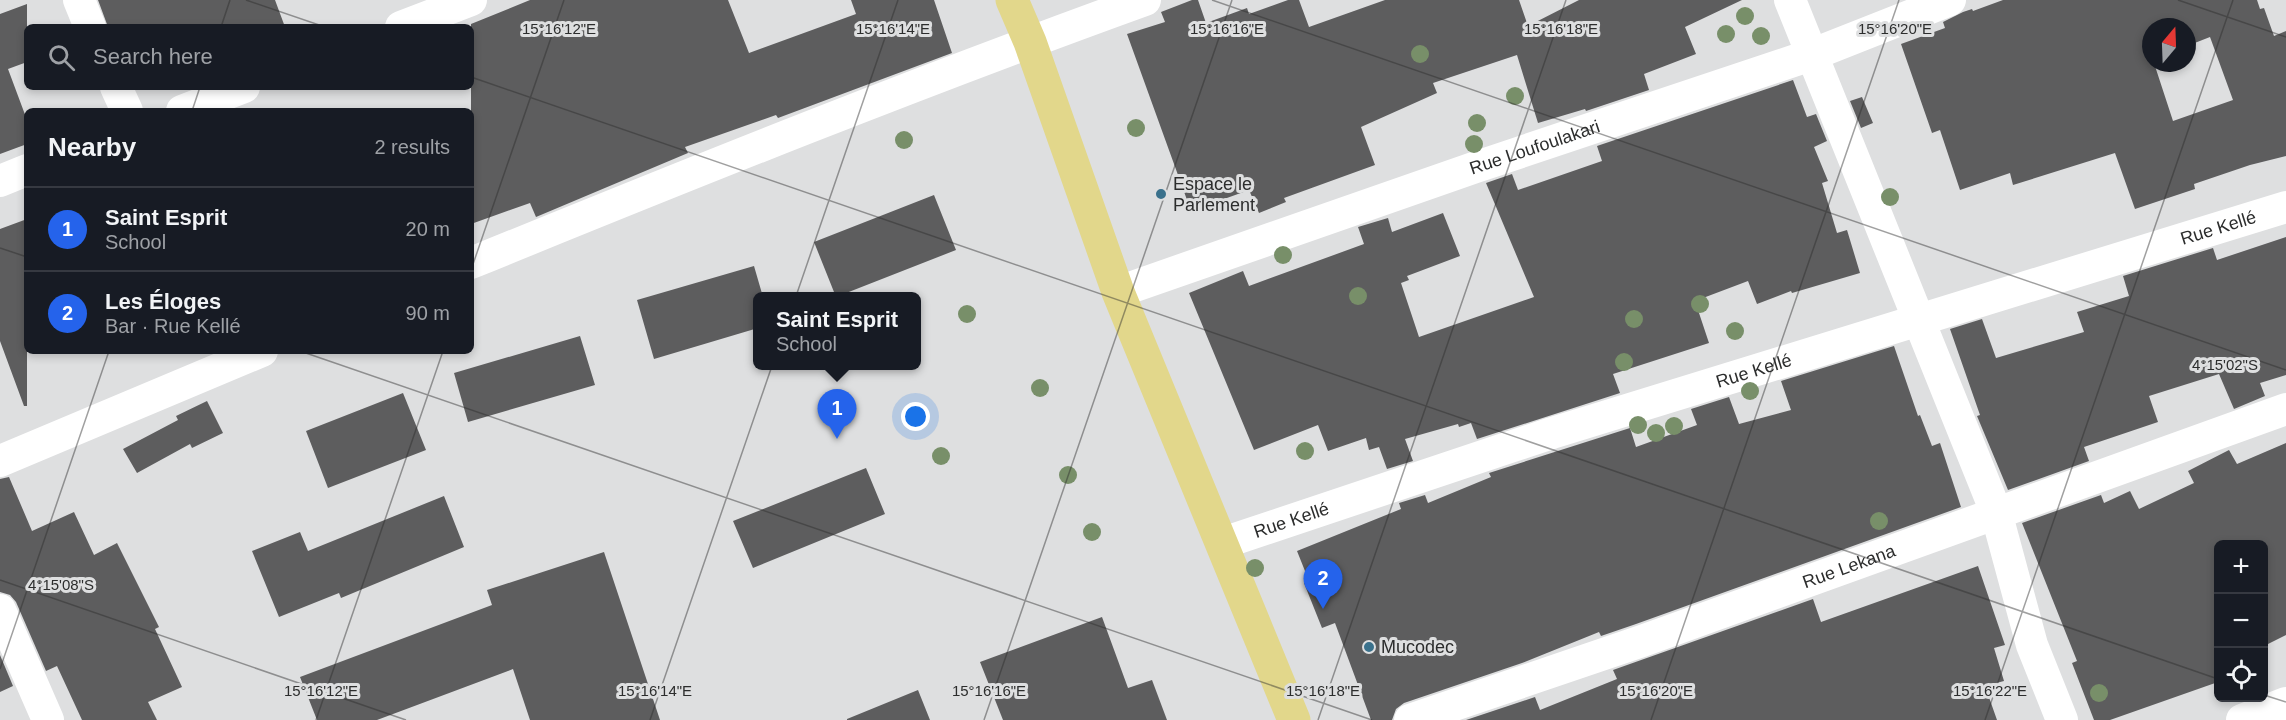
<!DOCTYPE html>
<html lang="en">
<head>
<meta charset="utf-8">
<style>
  :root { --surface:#171b24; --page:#20242c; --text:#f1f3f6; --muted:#9ea1a6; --line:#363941; --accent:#2563eb }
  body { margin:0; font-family:Helvetica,sans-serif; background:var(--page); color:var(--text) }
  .controls { position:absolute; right:18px; bottom:18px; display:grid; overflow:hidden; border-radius:9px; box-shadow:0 3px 9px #0003 }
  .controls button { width:54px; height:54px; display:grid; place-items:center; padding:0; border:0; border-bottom:2px solid var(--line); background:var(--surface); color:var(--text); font:30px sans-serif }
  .compass { position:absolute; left:2142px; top:18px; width:54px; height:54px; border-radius:50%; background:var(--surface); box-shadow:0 3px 9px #0003; rotate:19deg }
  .you { position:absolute; left:916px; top:417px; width:21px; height:21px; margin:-15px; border:4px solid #fff; border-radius:50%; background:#1a73e8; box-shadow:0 0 0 9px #1a73e833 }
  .badge { display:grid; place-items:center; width:39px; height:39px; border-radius:50%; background:var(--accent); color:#fff; font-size:20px; font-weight:700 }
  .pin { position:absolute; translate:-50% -50px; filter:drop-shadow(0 2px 3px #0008) }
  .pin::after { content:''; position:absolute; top:32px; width:21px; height:18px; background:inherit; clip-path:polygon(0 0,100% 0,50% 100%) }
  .popup { position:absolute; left:753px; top:292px; width:168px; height:78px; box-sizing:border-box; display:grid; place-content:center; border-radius:9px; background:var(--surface); filter:drop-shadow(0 2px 4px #0005); font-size:20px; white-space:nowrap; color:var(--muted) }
  .popup b { font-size:22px; color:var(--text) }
  .popup::after { content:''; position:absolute; left:50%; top:100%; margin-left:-12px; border:12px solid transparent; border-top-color:var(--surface) }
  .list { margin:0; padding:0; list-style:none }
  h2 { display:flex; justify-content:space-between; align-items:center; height:78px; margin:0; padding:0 24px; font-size:26px }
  h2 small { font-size:20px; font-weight:400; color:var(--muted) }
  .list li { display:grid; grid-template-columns:39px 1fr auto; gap:18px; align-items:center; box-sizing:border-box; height:84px; padding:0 24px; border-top:2px solid var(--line) }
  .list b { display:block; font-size:22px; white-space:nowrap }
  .list p { margin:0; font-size:20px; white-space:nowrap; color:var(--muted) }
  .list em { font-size:20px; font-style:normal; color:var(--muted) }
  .icon { flex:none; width:33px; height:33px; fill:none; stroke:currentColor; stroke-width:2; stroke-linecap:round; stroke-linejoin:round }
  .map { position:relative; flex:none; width:2286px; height:720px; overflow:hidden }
  .search { position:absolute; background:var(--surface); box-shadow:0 3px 9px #0003; left:24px; top:24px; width:450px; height:66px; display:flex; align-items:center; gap:15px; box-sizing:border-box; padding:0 21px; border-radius:9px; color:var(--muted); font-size:22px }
  .panel { position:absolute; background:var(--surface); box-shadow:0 3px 9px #0003; left:24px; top:108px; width:450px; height:246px; border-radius:9px }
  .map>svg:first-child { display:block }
  .building { fill:#5d5d5e; fill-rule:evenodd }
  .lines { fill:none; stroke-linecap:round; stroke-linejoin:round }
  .street { stroke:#fff; stroke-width:32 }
  .primary { stroke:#e2d78b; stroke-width:33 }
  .tree { fill:#788f69 }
  .ticks { fill:none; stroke:#2c2d2d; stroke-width:1.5; stroke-opacity:0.45 }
  .poi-dot { fill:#3a718c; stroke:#dedfe0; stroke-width:2 }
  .labels { text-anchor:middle; stroke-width:6; stroke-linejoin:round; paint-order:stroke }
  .street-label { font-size:18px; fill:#2c2d2d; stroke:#dedfe0 }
  .poi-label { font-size:18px; fill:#2c2d2d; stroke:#dedfe0; text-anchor:start }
  .ticks-label { font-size:15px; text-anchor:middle; fill:#2c2d2d; stroke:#dedfe0; stroke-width:6; stroke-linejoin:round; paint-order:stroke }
</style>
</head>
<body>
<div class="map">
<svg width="2286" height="720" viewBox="0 0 2286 720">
  <rect width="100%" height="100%" fill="#dedfe0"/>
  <path class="building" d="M 98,0 L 275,0 L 285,27 L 108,27 Z
    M 530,0 L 728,0 L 749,53 L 856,14 L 851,0 L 934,0 L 952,53 L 778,118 L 776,115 L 685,147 L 688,153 L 536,217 L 530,203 L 471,224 L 471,24 Z
    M 1192,0 L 1198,0 L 1206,23 L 1247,8 L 1249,14 L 1288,0 L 1299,0 L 1309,27 L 1385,0 L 1519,0 L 1528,26 L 1579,0 L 1742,0 L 1685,27 L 1696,54 L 1644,74 L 1649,90 L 1586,111 L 1585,109 L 1538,123 L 1517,55 L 1433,83 L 1437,93 L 1361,127 L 1375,165 L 1284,198 L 1286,202 L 1259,213 L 1249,190 L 1191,211 L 1127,34 L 1165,22 L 1161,12 Z
    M 2003,0 L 2257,0 L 2260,9 L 2264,8 L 2274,36 L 2286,31 L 2286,156 L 2250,165 L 2194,184 L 2195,189 L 2135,209 L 2115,153 L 2013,185 L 2010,173 L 1960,190 L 1940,130 L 1932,133 L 1901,44 L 1945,28 L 1943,22 L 1963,12 L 1972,9 L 1973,11 ZM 2151,27 L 2187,27 L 2187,46 L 2210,37 L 2233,100 L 2173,121 L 2154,63 L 2151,63 Z
    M 27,4 L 27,62 L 8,69 L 27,120 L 27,144 L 0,154 L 0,14 Z
    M 1793,80 L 1807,117 L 1816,114 L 1827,141 L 1814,147 L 1828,181 L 1822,183 L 1837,233 L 1847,230 L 1860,273 L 1792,293 L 1791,291 L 1757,304 L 1748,281 L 1695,301 L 1709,343 L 1613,374 L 1620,393 L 1477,439 L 1471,423 L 1459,427 L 1458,424 L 1405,439 L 1413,461 L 1387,469 L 1379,447 L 1369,450 L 1366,438 L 1328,451 L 1318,425 L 1254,450 L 1189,293 L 1243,271 L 1249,286 L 1364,244 L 1358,227 L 1388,218 L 1392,232 L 1443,213 L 1460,256 L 1407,276 L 1409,280 L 1401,283 L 1419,337 L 1534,297 L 1486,183 L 1512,174 L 1518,190 L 1602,161 L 1597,146 Z
    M 1862,97 L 1873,123 L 1861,128 L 1850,101 Z
    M 934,195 L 956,250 L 836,297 L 814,242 Z
    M 27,219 L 27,406 L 24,406 L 0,341 L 0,229 Z
    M 2286,237 L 2286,375 L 2260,383 L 2265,396 L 2234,409 L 2219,374 L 2149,396 L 2158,422 L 2084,447 L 2089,461 L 2008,490 L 1977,416 L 1980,415 L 1950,329 L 1982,319 L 1996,358 L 2084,332 L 2077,312 L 2129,296 L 2123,276 L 2213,248 L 2217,260 Z
    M 754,266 L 763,297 L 758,297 L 758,328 L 654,359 L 637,300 Z
    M 580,336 L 595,385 L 468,422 L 454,373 Z
    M 1894,346 L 1918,416 L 1920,415 L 1932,446 L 1940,443 L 1961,507 L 1636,624 L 1601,636 L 1599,632 L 1522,663 L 1404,703 L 1396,709 L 1392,720 L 1371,720 L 1335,623 L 1322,628 L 1304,583 L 1309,581 L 1297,551 L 1401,509 L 1399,503 L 1425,495 L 1428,503 L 1491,477 L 1489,473 L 1630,428 L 1636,447 L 1697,425 L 1691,409 L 1729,397 L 1739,424 L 1791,410 L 1781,381 Z
    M 403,393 L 426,450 L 328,488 L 306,431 Z
    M 207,401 L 223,433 L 192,448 L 190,444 L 137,473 L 123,449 L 178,420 L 176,416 Z
    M 2286,443 L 2286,635 L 2264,646 L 2264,544 L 2218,544 L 2218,682 L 2110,720 L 2094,720 L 2072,663 L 2077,661 L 2022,523 L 2101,495 L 2104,503 L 2130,491 L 2139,509 L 2194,483 L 2188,471 L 2229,450 L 2237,464 Z
    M 866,468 L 885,514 L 753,568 L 733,521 Z
    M 9,477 L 32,531 L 74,512 L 94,555 L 117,543 L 159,627 L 155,629 L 182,687 L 148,702 L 157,720 L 82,720 L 57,666 L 46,671 L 16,602 L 10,595 L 0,592 L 0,479 Z
    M 444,496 L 464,547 L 341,598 L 339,593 L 279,617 L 252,551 L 300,532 L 308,551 Z
    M 604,552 L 660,720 L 530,720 L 513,669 L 377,720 L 317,720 L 300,677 L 492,605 L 487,590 Z
    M 1978,566 L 2005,645 L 1994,648 L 2004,681 L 1985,686 L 1997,720 L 1466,720 L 1535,697 L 1540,710 L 1617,679 L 1613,670 L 1813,599 L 1821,622 Z
    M 1102,617 L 1128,688 L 1152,680 L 1167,720 L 1003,720 L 980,662 Z
    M 0,655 L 13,686 L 0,692 Z
    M 918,690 L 930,720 L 847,720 L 847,719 Z"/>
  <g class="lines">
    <g class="street">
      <path d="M 79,0 L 90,27"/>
      <path d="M 1790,0 L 1996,512 L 2032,645 L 2062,720"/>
      <path d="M 401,27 L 471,0"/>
      <path d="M 116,87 L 127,111"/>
      <path d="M 182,111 L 244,87"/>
      <path d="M 0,181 L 27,170"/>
      <path d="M 471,263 C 694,172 918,82 1145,0"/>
      <path id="s1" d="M 1118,292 L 1476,167 L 1811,55 L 1950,0"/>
      <path d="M 0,461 L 262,351"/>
      <path id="s2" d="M 1223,543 L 1552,433 L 2286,207"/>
      <path d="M 0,610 L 48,720"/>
      <path id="s3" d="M 1410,720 L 1642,641 L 2286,409"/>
      <path d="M 2242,720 L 2286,703"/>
    </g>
    <path class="primary" d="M 1012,0 L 1030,42 L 1118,292 L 1294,720"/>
  </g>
  <g class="tree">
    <circle cx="1745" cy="16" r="9"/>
    <circle cx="1726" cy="34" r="9"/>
    <circle cx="1761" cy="36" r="9"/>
    <circle cx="1420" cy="54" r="9"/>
    <circle cx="1515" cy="96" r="9"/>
    <circle cx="1477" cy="123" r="9"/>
    <circle cx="1136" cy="128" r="9"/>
    <circle cx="904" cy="140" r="9"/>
    <circle cx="1474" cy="144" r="9"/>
    <circle cx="1890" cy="197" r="9"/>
    <circle cx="1283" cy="255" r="9"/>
    <circle cx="1358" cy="296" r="9"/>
    <circle cx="1700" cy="304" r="9"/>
    <circle cx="967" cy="314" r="9"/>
    <circle cx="1634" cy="319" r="9"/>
    <circle cx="1735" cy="331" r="9"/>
    <circle cx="1624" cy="362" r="9"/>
    <circle cx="1040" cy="388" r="9"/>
    <circle cx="1750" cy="391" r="9"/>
    <circle cx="1638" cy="425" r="9"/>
    <circle cx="1674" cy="426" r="9"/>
    <circle cx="1656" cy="433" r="9"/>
    <circle cx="1305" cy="451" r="9"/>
    <circle cx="941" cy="456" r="9"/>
    <circle cx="1068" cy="475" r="9"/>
    <circle cx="1879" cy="521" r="9"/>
    <circle cx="1092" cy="532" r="9"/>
    <circle cx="1255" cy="568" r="9"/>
    <circle cx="2099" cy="693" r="9"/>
  </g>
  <path class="ticks" d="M 246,0 L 325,27M 1212,0 L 2286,370M 2178,0 L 2286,37M 221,27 L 230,0M 471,77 L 2218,679M 192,111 L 200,87M 0,248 L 27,257M 471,270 L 564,0M 300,351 L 1372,720M 0,580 L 406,720M 0,669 L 109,351M 2264,695 L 2286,702M 316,720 L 443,351M 650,720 L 898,0M 984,720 L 1232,0M 1318,720 L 1566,0M 1651,720 L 1899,0M 1985,720 L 2233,0"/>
  <g class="poi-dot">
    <circle cx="1161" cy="194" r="6"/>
    <circle cx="1369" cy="647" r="6"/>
  </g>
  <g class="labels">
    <g class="street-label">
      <text dy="6" stroke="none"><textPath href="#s1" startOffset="441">Rue Loufoulakari</textPath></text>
      <text dy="6" stroke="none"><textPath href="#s2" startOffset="1044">Rue Kellé</textPath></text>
      <text dy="6" stroke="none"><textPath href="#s2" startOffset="558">Rue Kellé</textPath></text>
      <text dy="6" stroke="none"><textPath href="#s2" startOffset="72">Rue Kellé</textPath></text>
      <text dy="6" stroke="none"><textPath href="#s3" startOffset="465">Rue Lekana</textPath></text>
    </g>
    <g class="poi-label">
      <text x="1173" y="190">Espace le<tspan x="1173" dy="21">Parlement</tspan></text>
      <text x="1381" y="653">Mucodec</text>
    </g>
  </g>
  <g class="ticks-label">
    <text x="559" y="34">15°16'12"E</text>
    <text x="893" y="34">15°16'14"E</text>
    <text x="1227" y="34">15°16'16"E</text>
    <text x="1561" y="34">15°16'18"E</text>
    <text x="1895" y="34">15°16'20"E</text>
    <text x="2225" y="370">4°15'02"S</text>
    <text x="61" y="590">4°15'08"S</text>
    <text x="321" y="696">15°16'12"E</text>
    <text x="655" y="696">15°16'14"E</text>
    <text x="989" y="696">15°16'16"E</text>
    <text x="1323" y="696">15°16'18"E</text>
    <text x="1656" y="696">15°16'20"E</text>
    <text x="1990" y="696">15°16'22"E</text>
  </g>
</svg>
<div class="controls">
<button>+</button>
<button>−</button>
<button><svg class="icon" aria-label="locate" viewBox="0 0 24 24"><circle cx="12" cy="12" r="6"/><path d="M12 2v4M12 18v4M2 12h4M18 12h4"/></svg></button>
</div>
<svg class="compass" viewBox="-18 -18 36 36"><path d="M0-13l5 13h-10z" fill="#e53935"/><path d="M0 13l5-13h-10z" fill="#9ea1a6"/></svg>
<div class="you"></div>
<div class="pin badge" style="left:837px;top:439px">1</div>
<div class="popup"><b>Saint Esprit</b>School</div>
<div class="pin badge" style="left:1323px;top:609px">2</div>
<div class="search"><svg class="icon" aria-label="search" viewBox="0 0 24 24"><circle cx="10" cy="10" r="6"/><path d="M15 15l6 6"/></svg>Search here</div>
<section class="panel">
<h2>Nearby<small>2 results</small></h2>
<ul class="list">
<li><span class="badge">1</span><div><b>Saint Esprit</b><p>School</p></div><em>20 m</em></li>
<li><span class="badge">2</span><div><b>Les Éloges</b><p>Bar · Rue Kellé</p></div><em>90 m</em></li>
</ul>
</section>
</div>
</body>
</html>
